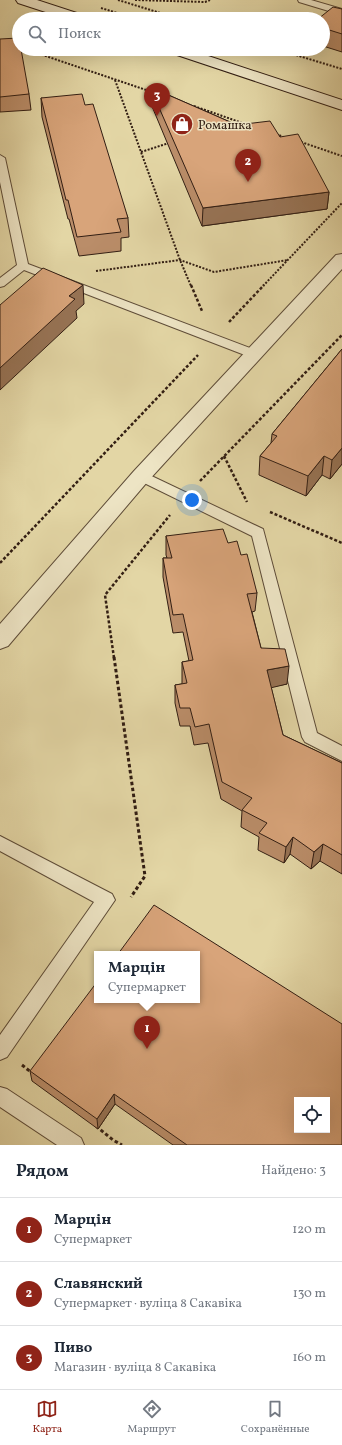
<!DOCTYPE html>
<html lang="ru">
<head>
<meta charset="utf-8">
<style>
  :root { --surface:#fff; --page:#f2f2f3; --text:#1f2937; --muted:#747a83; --line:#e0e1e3; --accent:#8f2418 }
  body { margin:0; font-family:Vollkorn,serif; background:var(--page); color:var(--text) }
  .controls { position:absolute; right:12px; bottom:12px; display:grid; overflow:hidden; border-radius:0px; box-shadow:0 4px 16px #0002 }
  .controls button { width:36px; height:36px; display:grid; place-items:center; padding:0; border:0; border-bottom:1px solid var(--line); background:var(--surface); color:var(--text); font:20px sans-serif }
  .you { position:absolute; left:192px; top:500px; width:14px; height:14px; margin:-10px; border:3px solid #fff; border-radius:50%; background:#1a73e8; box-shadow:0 0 0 6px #1a73e833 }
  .badge { display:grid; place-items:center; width:26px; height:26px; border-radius:50%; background:var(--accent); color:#fff; font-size:13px; font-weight:700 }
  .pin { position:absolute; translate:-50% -33px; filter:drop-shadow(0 1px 2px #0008) }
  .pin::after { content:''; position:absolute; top:21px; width:14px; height:12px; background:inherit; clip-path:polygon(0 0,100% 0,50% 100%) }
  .popup { position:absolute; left:94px; top:951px; width:106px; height:52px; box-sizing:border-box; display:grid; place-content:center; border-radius:0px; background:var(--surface); filter:drop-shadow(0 1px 3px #0005); font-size:13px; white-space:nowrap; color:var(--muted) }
  .popup b { font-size:15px; color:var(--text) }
  .popup::after { content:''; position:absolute; left:50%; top:100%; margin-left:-8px; border:8px solid transparent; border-top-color:var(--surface) }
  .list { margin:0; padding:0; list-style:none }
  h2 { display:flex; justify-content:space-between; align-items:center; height:52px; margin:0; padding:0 16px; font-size:17px }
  h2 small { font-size:13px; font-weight:400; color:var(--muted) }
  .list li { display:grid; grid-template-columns:26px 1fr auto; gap:12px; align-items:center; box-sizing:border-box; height:64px; padding:0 16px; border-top:1px solid var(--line) }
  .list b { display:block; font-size:15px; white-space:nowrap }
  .list p { margin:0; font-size:13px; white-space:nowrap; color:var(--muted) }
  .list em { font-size:13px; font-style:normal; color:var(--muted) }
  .icon { flex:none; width:22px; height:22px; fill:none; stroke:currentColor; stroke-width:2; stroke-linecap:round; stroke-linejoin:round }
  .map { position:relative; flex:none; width:342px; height:1145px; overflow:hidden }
  .search { position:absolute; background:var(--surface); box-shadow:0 4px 16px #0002; left:12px; right:12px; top:12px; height:44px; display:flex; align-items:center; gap:10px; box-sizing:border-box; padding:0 14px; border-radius:22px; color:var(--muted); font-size:15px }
  .sheet { height:244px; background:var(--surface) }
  nav { display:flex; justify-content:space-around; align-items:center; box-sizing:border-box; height:56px; border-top:1px solid var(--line); background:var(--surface); font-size:11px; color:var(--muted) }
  nav a { display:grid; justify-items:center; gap:2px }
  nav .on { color:var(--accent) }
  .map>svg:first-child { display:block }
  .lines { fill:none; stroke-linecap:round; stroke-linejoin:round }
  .lane-casing { stroke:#5e4c38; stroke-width:2 }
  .street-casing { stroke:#5e4c38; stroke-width:2 }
  .secondary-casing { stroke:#321e13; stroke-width:2 }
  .path-far2 { stroke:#321e13; stroke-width:2; stroke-dasharray:2 1.5; stroke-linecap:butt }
  .path-far1 { stroke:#321e13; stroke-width:2.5; stroke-dasharray:3 2; stroke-linecap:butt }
  .path { stroke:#321e13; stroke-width:3; stroke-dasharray:3.5 2.5; stroke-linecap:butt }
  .lane { fill:#ede4c4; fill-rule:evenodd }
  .street { fill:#ede4c4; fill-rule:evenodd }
  .secondary { fill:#ede4c4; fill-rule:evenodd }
  .wall { fill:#ba8d69; stroke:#321e13 }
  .shaded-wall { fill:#977355; stroke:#321e13 }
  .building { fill:#d8a47a; stroke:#321e13; fill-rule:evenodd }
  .labels { text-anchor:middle; stroke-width:3; stroke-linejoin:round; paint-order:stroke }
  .far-poi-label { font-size:13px; fill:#321e13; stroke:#ede4c4; text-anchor:start }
</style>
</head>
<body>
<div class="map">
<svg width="342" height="1145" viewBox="0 0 342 1145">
  <rect width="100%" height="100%" fill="#e3d6a5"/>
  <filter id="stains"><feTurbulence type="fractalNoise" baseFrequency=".005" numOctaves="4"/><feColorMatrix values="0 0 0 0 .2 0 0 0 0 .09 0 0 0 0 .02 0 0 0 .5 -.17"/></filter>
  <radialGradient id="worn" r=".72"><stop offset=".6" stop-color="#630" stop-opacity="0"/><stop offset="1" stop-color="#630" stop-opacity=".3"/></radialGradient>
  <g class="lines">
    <g class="lane-casing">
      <path id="lane" d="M 298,0 L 311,0 L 342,9 L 342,15 L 299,2 Z
        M 0,155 L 5,158 L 28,264 L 258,351 L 260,354 L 258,357 L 250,357 L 24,270 L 4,286 L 0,287 L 0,278 L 17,265 L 0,182 Z
        M 141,471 L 263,529 L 317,733 L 342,746 L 342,761 L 305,742 L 302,737 L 252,536 L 136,479 L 134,476 L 136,473 Z
        M 0,836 L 112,894 L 115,900 L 7,1057 L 0,1060 L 0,1035 L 94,902 L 0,851 Z
        M 0,1087 L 7,1089 L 81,1138 L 84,1145 L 57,1145 L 0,1107 Z"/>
    </g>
    <g class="street-casing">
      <path id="street" d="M 342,254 L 342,269 L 148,481 L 8,646 L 0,649 L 0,624 L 134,471 L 336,255 Z"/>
    </g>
    <g class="secondary-casing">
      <path id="secondary" d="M 16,0 L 37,0 L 86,16 L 88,19 L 67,19 L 18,3 Z
        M 166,49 L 187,49 L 342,100 L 342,110 L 168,52 Z"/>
    </g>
    <path class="path-far2" d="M 118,0 L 180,19
      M 135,0 L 205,2 L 210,0
      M 101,8 L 137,19
      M 25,49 L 152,92
      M 276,49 L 342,69
      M 115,80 L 180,260 L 191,286
      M 194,106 L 248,125
      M 276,134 L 286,138
      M 301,142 L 342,156
      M 141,152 L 169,143
      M 96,271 L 180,260 L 214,272 L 288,260
      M 263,286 L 342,203"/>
    <path class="path-far1" d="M 191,285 L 202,311
      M 229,322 L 264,285
      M 224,456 L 247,502
      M 200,481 L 342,335
      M 270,512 L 342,543
      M 0,563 L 198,355
      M 114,658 L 105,595 L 170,515"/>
    <path class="path" d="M 114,657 L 145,876 L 131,897
      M 22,1065 L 32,1073
      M 96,1126 L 113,1140 L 122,1145"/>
    <use href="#lane" class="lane"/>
    <use href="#street" class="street"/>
    <use href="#secondary" class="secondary"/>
  </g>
  <path class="wall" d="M 342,9 L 342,52 L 323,46 L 323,19 Z
    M 0,39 L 29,94 L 31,110 L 0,112 Z
    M 150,87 L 237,125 L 280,137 L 329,192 L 327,209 L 202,226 L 151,104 Z
    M 41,98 L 85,105 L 128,218 L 129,237 L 121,238 L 121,251 L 79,256 L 69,219 L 68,219 L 42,117 Z
    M 342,349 L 342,464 L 330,479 L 322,475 L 306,496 L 259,475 L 260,456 L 271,443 L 272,434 Z
    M 166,536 L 228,543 L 241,555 L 257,593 L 255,611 L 252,612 L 261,648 L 287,684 L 271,687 L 283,735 L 342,763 L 342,874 L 320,861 L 311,869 L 290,854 L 284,863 L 258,850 L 259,837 L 241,827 L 242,811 L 221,799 L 208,743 L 194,745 L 190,726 L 180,726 L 175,703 L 175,685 L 182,684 L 182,662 L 189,661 L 183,632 L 173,633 L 163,577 L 163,558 L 167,558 L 166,555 Z
    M 30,1071 L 342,1145 L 173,1145 L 115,1104 L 98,1129 L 32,1081 Z"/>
  <path class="shaded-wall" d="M 329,192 L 327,209 L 202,226 L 203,208 Z
    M 83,285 L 84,304 L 76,311 L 77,318 L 0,390 L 0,368 L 69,296 Z
    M 342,448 L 342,464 L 330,479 L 332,460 Z
    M 324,456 L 322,475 L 306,496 L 308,476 Z
    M 289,666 L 287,684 L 266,689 L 267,670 Z
    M 293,837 L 290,854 L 284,863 L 286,847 Z
    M 323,844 L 320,861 L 311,869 L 314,852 Z
    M 114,1094 L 115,1104 L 98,1129 L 97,1119 Z"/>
  <path class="building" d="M 333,7 L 342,9 L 342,34 L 323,28 L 323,19 L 318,19 Z
    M 18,38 L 19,49 L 21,49 L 29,94 L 0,97 L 0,39 Z
    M 150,87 L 237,125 L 270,121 L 280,137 L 298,134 L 329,192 L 203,208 Z
    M 82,94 L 85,105 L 93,104 L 128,218 L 117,219 L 121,232 L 77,237 L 68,200 L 66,200 L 41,98 Z
    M 43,268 L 83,285 L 69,296 L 75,299 L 0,368 L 0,305 Z
    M 342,349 L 342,448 L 332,460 L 324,456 L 308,476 L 260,456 L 277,436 L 272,434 Z
    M 223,529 L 228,543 L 237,541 L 241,555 L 247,554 L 257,593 L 247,594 L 261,648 L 285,649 L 289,666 L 267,670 L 283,735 L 342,763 L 342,855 L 323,844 L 314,852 L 293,837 L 286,847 L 259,833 L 267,823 L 242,810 L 252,798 L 222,782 L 209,724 L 195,727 L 190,708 L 180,708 L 175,685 L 187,683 L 182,662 L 193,660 L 183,614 L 173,615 L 163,558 L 172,558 L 166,536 Z
    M 154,905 L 342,1024 L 342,1145 L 187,1145 L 114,1094 L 97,1119 L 30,1071 L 97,982 L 97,1000 L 197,1000 L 197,954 L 118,954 ZM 297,1100 L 327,1100 L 327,1130 L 297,1130 Z"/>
  <defs>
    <g id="shop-disc" transform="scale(1.15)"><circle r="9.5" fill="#8f2418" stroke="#ede4c4"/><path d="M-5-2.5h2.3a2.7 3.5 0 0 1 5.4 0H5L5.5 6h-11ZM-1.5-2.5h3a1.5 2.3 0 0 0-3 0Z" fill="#fff"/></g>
  </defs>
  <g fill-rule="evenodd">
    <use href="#shop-disc" x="182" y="124"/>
  </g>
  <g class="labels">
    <g class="far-poi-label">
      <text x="198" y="129">Ромашка</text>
    </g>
  </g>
  <rect width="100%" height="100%" filter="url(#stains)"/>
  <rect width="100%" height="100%" fill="url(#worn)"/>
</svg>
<div class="controls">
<button><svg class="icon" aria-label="locate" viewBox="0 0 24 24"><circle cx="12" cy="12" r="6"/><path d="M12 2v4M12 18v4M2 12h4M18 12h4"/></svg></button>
</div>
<div class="you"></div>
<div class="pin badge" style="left:147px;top:1049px">1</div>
<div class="popup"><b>Марцін</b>Супермаркет</div>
<div class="pin badge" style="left:248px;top:182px">2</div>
<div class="pin badge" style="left:157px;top:116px">3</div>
<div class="search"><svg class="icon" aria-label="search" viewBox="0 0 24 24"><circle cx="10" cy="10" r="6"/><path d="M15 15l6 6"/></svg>Поиск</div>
</div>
<section class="sheet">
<h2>Рядом<small>Найдено: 3</small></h2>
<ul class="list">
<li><span class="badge">1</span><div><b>Марцін</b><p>Супермаркет</p></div><em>120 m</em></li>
<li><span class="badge">2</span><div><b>Славянский</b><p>Супермаркет · вуліца 8 Сакавіка</p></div><em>130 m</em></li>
<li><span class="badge">3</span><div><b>Пиво</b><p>Магазин · вуліца 8 Сакавіка</p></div><em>160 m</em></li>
</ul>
</section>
<nav>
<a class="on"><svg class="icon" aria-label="map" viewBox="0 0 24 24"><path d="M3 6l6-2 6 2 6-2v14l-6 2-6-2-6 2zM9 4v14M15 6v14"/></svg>Карта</a>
<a><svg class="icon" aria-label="directions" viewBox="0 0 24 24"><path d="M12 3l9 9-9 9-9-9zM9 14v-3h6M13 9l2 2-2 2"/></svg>Маршрут</a>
<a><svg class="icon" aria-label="saved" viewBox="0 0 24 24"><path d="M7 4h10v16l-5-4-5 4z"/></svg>Сохранённые</a>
</nav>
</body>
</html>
